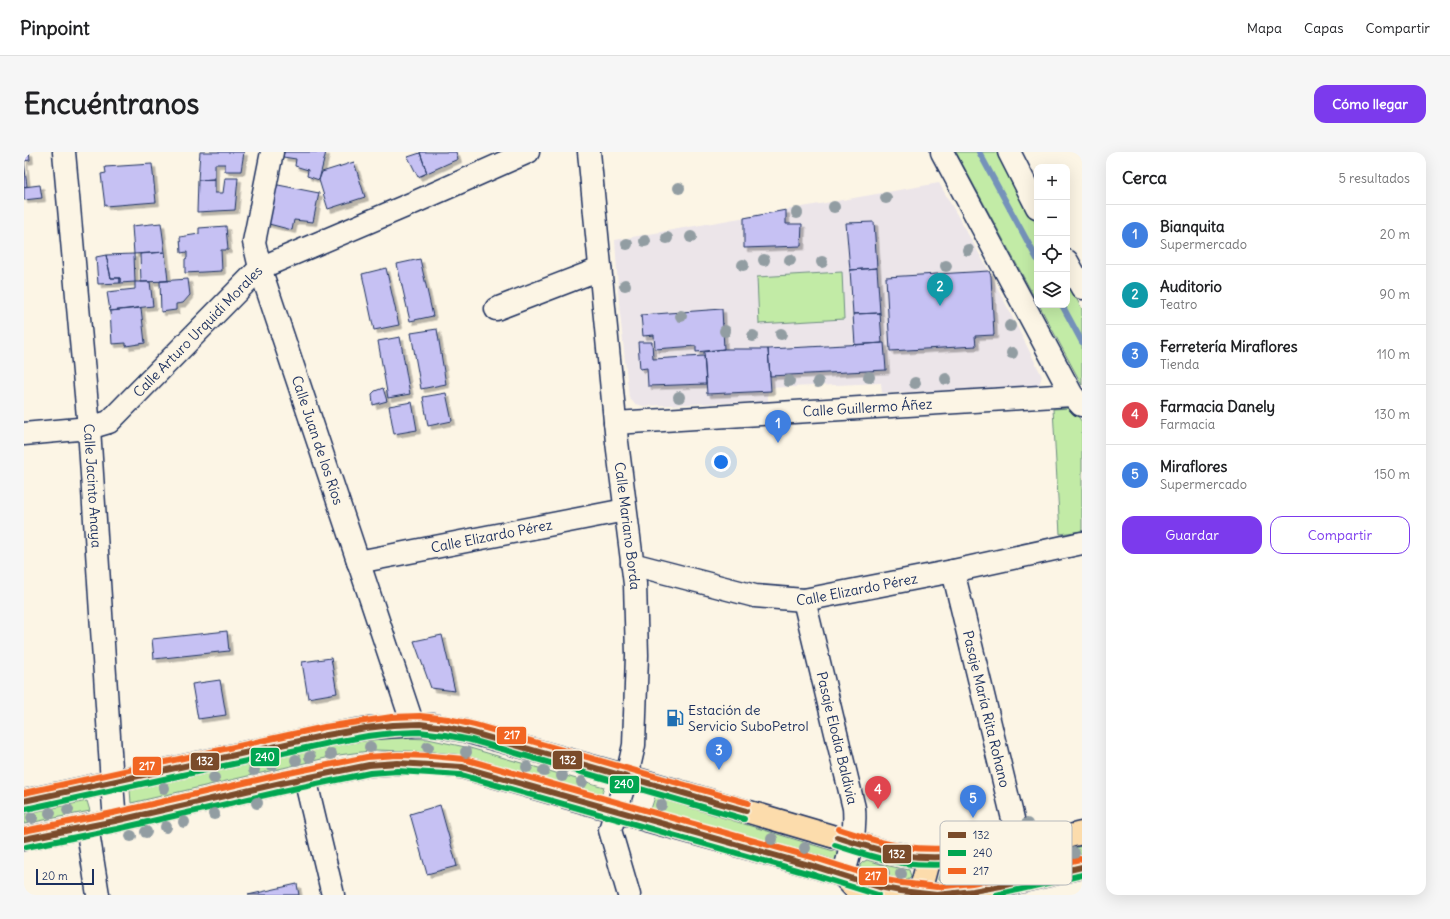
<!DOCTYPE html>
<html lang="es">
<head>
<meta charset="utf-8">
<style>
  :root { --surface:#fff; --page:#f6f6f6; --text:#202124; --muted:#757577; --line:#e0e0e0; --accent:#7c3aed }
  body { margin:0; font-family:Delius,sans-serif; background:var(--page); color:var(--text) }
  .controls { position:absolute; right:12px; top:12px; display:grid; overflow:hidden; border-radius:8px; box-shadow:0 4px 16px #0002 }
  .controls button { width:36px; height:36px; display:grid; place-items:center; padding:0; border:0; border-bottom:1px solid var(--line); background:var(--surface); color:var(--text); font:20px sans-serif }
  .scale { position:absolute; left:12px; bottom:10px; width:58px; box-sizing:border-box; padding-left:4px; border:2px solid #1b2f5e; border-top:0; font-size:11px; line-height:14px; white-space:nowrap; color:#1b2f5e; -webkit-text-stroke:3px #fcf5e5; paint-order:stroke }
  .you { position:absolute; left:697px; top:310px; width:14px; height:14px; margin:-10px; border:3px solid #fff; border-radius:50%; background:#1a73e8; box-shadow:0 0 0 6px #1a73e833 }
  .badge { display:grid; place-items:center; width:26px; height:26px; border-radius:50%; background:var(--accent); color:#fff; font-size:13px; font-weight:700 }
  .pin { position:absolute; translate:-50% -33px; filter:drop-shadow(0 1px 2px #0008) }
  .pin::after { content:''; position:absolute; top:21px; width:14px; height:12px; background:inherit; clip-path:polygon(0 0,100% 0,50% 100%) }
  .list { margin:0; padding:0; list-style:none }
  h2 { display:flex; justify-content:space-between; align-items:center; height:52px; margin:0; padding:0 16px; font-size:17px }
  h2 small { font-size:13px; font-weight:400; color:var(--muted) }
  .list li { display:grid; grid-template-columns:26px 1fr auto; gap:12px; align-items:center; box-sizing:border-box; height:60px; padding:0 16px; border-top:1px solid var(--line) }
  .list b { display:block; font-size:15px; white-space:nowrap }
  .list p { margin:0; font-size:13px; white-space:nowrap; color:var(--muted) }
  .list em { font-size:13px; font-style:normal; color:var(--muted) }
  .actions { display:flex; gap:8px; padding:12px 16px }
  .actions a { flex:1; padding:9px 0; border:1px solid var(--accent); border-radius:12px; text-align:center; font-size:14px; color:var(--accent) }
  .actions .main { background:var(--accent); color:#fff }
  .icon { flex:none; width:22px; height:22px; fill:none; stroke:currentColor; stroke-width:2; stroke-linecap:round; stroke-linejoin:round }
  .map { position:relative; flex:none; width:1058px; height:743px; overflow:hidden; border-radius:12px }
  header { display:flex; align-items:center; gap:24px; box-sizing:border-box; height:56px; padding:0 20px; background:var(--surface); border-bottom:1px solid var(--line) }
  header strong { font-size:19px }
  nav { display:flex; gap:22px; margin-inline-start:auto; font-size:14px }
  .intro { display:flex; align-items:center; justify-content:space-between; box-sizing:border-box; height:96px; padding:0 24px }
  h1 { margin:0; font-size:28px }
  .button { padding:10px 18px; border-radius:12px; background:var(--accent); color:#fff; font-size:14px; font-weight:700 }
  main { display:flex; gap:24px; padding:0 24px }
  aside { flex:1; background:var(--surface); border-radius:12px; box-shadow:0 4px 16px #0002 }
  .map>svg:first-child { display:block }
  .built { fill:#ece5e9 }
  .green { fill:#c2eba6; stroke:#6e8d82 }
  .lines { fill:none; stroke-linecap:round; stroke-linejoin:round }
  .stream { stroke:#7492ba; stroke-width:6 }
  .building { fill:#c6c1f3; stroke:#1b2f5e; filter:url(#shadow) }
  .minor-casing { stroke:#1b2f5e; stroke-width:25 }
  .major-casing { stroke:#1b2f5e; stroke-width:25 }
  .highway-casing { stroke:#1b2f5e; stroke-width:25 }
  .minor { stroke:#fcf5e5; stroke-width:22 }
  .major { stroke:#fcdcac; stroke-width:22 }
  .highway { stroke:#fcdcac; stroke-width:22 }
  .bus-1-casing { stroke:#fcf5e5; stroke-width:9 }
  .bus-2-casing { stroke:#fcf5e5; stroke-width:9 }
  .bus-3-casing { stroke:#fcf5e5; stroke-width:9 }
  .bus-1 { stroke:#7a4b2a; stroke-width:6 }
  .bus-2 { stroke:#00a651; stroke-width:6 }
  .bus-3 { stroke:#f26522; stroke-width:6 }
  .tree { fill:#929da2 }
  .labels { text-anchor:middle; stroke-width:3; stroke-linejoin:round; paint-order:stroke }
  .street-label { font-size:14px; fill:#1b2f5e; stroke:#fcf5e5 }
  .poi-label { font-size:14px; fill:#1b2f5e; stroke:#fcf5e5; text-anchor:start }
  .key { fill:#fcf5e5; stroke:#b8babc; stroke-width:1 }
  .key-label { font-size:11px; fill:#1b2f5e }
  .line-badge { stroke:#fcf5e5; stroke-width:1.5 }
  .badge-label { font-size:11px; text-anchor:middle; font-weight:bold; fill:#fff }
</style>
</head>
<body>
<header>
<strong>Pinpoint</strong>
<nav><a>Mapa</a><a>Capas</a><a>Compartir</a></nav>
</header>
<div class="intro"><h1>Encuéntranos</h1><a class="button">Cómo llegar</a></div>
<main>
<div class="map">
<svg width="1058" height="743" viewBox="0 0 1058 743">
  <defs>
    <filter id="shadow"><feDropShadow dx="3.5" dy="3.5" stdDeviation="0" flood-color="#0004"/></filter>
  </defs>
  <rect width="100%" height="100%" fill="#fcf5e5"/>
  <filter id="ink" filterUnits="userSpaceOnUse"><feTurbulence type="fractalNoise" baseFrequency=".025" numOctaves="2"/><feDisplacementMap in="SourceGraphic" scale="8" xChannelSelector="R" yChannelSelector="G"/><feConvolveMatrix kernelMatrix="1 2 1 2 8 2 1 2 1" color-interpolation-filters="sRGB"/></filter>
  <g filter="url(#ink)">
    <path class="built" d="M 915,31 L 965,119 L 1018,224 L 1015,233 L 1007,235 L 858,241 L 857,231 L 744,236 L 744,249 L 619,254 L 611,252 L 605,246 L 595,152 L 591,88 Z"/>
    <path class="green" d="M 932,0 L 973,0 L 1013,74 L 1013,150 Z
      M 818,120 L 820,167 L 735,172 L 733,125 Z
      M 1043,129 L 1058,157 L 1058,233 L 1015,153 L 1043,153 Z
      M 1048,256 L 1058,270 L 1058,379 L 1036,382 L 1029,257 Z
      M 378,586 L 404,587 L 446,596 L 580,635 L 577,645 L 444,607 L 411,600 L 352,598 L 315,603 L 107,651 L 106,638 L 310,593 L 350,587 Z
      M 631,645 L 816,701 L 812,712 L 627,657 Z
      M 63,649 L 66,659 L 0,672 L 0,662 Z
      M 1058,694 L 1058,704 C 1033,710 932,737 914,728 C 915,717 925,719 933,719 C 939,719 944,718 949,717 C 986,711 1022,703 1058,694 Z
      M 843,708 L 860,713 L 885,718 L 887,724 C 881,734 850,723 839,720 L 836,717 L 836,713 L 839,710 Z"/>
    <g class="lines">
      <path class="stream" d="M 955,0 L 1013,107
        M 1038,153 L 1058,190"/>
    </g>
    <path class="building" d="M 0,0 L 5,0 L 6,8 L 0,9 L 3,34 L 0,35 Z
      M 176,0 L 220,0 L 217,19 L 201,19 L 201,12 L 191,12 L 191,27 L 174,28 Z
      M 260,0 L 302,0 L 295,28 L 283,24 L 284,18 L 271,14 L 272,7 L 259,5 Z
      M 396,0 L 432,0 L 434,7 L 403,21 Z
      M 396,1 L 403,21 L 394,25 L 384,5 Z
      M 330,10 L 341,45 L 304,57 L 295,28 L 298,20 Z
      M 128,12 L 132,50 L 81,54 L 77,22 L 82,21 L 81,15 Z
      M 201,26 L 214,26 L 211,58 L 173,60 L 174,28 L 191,27 L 191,41 L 199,41 Z
      M 249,32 L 295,41 L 289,70 L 270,68 L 268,78 L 241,71 Z
      M 16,33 L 18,46 L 0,48 L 0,35 Z
      M 762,58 L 762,72 L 778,72 L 777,94 L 720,96 L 720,66 Z
      M 850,70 L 853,116 L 826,118 L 822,71 Z
      M 137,71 L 141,100 L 110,102 L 108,74 Z
      M 202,74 L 204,98 L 197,98 L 198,119 L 161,121 L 161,107 L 163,106 L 163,100 L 157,101 L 156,85 L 175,82 L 175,76 Z
      M 141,100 L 144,129 L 117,130 L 116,102 Z
      M 110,102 L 111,130 L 96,131 L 96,126 L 87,126 L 82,103 Z
      M 82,103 L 87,126 L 96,126 L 96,131 L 74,132 L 72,105 Z
      M 396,107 L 409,164 L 386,169 L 373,112 Z
      M 362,116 L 375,173 L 350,178 L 338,122 Z
      M 853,116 L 856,161 L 829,162 L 826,118 Z
      M 965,119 L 967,124 L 970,183 L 951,184 L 952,194 L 866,199 L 862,125 Z
      M 164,127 L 166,143 L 159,151 L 152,152 L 152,158 L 137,160 L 136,129 Z
      M 111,130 L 126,130 L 129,154 L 86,159 L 83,140 L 111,137 Z
      M 117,156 L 121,191 L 102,194 L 102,191 L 88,192 L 86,159 Z
      M 698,157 L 700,197 L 672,200 L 672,194 L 631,197 L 630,183 L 619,184 L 617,163 Z
      M 856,161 L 858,191 L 831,193 L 829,162 Z
      M 413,177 L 422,232 L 397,237 L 387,181 Z
      M 376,185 L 386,242 L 364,246 L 354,189 Z
      M 614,190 L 628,190 L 629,207 L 680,204 L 682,232 L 624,234 L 623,216 L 616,217 Z
      M 860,191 L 862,218 L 746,224 L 744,197 Z
      M 700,197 L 744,197 L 747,239 L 683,242 L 680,200 Z
      M 359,236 L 363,249 L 349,253 L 348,242 L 351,239 Z
      M 422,241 L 428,269 L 404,274 L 399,245 Z
      M 388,250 L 393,278 L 370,282 L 365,254 Z
      M 203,479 L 205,499 L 130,507 L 128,487 Z
      M 418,483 L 431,539 L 407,536 L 390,489 Z
      M 307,506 L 313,541 L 284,546 L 278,510 Z
      M 196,528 L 202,563 L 174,567 L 168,532 Z
      M 416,653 L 433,714 L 403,722 L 386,662 Z
      M 273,732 L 275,743 L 224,743 Z"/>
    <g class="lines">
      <g class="minor-casing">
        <g id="minor">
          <path id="s1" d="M 40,0 L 65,276 L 88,631 L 91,669"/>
          <path id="s2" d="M 248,0 L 230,90 L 236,116 L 389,573"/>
          <path id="s3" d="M 565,0 L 593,290 L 611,432 L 613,503 L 610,593 L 603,624 L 586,678 L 605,743"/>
          <path d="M 918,0 L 1048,243 L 1057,253"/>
          <path d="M 985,0 L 1013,55"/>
          <path d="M 1043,109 L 1058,136"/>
          <path d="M 472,157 L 576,117"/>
          <path id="s4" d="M 591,271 L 1048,243"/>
          <path id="s5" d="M 0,282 L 65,276 L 85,270 L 236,116 L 389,51 L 504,0"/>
          <path id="s6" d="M 334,410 L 601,358"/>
          <path id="s7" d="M 608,412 L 731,444 L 780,448 L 929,419 L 1058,391"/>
          <path id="s8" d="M 929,419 L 996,696"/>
          <path id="s9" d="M 780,448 L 830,656 C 832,682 826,700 819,724"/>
          <path d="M 281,626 L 309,743"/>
          <path d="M 63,674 L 74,743"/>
        </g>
      </g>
      <g class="major-casing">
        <path id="major" d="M 819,724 L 837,743"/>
      </g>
      <g class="highway-casing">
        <path id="highway" d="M 0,649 L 303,583 L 345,576 L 389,573 L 409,573 L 441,579 L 603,624 L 862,700 C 876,702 890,705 904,706 C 956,709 1008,693 1058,681
          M 0,687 L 91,669 L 257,631 L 345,613 L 374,611 L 406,612 L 438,615 L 622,668 L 792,715 L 855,735 L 877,739 L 913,743 L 949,739 L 977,734 L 1058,715
          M 895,743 L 905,706"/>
      </g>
      <use href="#minor" class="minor"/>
      <use href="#major" class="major"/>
      <use href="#highway" class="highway"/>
      <g class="bus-1-casing">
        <path id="bus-1" d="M 0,649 L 303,583 L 342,576 L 369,573 L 396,572 L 422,575 L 449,581 L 722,659
          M 813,685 C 835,692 856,699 878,703 C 917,709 957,702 995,696
          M 0,687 L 91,669 L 257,631 L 345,613 L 374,611 L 438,615 L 792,715 L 855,735 L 877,739 L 913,743 L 949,739 L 977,734 L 1058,715"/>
      </g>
      <g class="bus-2-casing">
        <path id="bus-2" d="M 2,657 L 305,591 L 344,584 L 370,581 L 395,580 L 421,583 L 447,588 L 720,667
          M 811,693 C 833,700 855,708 879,711 C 918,716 958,710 996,704
          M 2,695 L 93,677 L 259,639 L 346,621 L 374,619 L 437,623 L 790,723 L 854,743
          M 972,743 L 1058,723"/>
      </g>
      <g class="bus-3-casing">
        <path id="bus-3" d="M 0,641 L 301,575 L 341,569 L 368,565 L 396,564 L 424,567 L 451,573 L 724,651
          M 815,677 C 837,684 858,692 881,695 C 918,700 957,694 994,688
          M 0,679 L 89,661 L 255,623 L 343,605 L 374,603 L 407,604 L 440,607 L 794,707 L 857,727 L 878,731 L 913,735 L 948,731 L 975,726 L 1056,707"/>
      </g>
      <use href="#bus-1" class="bus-1"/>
      <use href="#bus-2" class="bus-2"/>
      <use href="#bus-3" class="bus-3"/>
    </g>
    <g class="tree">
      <circle cx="655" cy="36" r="6"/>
      <circle cx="862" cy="46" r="6"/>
      <circle cx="810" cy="55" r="6"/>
      <circle cx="773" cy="61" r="6"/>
      <circle cx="667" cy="85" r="6"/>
      <circle cx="643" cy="86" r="6"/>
      <circle cx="621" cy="89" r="6"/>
      <circle cx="603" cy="92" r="6"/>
      <circle cx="944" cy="98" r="6"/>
      <circle cx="740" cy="108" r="6"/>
      <circle cx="766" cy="108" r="6"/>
      <circle cx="798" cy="110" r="6"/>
      <circle cx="719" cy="113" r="6"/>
      <circle cx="922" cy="114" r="6"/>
      <circle cx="601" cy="133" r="6"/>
      <circle cx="657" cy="164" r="6"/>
      <circle cx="986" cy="174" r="6"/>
      <circle cx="701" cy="179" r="6"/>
      <circle cx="757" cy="182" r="6"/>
      <circle cx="729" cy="184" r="6"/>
      <circle cx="988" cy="201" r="6"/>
      <circle cx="845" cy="225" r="6"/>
      <circle cx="922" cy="227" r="6"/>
      <circle cx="765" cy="229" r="6"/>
      <circle cx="794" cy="230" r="6"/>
      <circle cx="891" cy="231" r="6"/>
      <circle cx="655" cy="245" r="6"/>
      <circle cx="346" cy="595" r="6"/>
      <circle cx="404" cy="595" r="6"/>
      <circle cx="442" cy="600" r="6"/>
      <circle cx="307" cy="602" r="6"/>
      <circle cx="286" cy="605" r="6"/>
      <circle cx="272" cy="608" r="6"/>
      <circle cx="248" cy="613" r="6"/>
      <circle cx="503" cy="615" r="6"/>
      <circle cx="230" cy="618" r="6"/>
      <circle cx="520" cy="619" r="6"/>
      <circle cx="538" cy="624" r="6"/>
      <circle cx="190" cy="626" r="6"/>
      <circle cx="558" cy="630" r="6"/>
      <circle cx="140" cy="636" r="6"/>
      <circle cx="233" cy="651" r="6"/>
      <circle cx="637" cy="653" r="6"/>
      <circle cx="44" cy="658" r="6"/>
      <circle cx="26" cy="661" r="6"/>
      <circle cx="190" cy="662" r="6"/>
      <circle cx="8" cy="666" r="6"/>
      <circle cx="160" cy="670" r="6"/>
      <circle cx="1003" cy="672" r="6"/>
      <circle cx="142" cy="675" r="6"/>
      <circle cx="122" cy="680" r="6"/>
      <circle cx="107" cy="684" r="6"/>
      <circle cx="748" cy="687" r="6"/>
      <circle cx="781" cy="696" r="6"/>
      <circle cx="1050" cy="701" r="6"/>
      <circle cx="860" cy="721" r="6"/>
      <circle cx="877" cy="722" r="6"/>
    </g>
  </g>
  <defs>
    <g id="fuel-bare" transform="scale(1.38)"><path d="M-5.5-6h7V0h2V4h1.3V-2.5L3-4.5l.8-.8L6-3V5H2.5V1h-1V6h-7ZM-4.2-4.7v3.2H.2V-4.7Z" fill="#1f6fb2" stroke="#fcf5e5" stroke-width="2.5" paint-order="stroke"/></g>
  </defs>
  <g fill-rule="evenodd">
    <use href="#fuel-bare" x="651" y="566"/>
  </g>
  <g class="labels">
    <g class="street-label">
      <text dy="5" stroke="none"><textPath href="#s5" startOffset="213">Calle Arturo Urquidi Morales</textPath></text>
      <text dy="5" stroke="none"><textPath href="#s4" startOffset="253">Calle Guillermo Áñez</textPath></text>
      <text dy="5" stroke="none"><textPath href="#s2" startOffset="300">Calle Juan de los Ríos</textPath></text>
      <text dy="5" stroke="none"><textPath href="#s1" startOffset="335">Calle Jacinto Anaya</textPath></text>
      <text dy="5" stroke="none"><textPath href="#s3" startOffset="376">Calle Mariano Borda</textPath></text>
      <text dy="5" stroke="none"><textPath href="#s6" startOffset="136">Calle Elizardo Pérez</textPath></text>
      <text dy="5" stroke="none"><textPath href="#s7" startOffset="230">Calle Elizardo Pérez</textPath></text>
      <text dy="5" stroke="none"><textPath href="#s8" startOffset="142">Pasaje María Rita Rohano</textPath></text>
      <text dy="5" stroke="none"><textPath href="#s9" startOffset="142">Pasaje Elodia Baldivia</textPath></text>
    </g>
    <g class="poi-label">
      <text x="664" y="563">Estación de<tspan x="664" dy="16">Servicio SuboPetrol</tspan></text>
    </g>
  </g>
  <rect x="916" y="669" width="132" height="64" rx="6" class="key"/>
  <rect x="924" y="680" width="18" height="6" fill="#7a4b2a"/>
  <rect x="924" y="698" width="18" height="6" fill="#00a651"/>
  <rect x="924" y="716" width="18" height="6" fill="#f26522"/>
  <g class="key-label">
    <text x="949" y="687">132</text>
    <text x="949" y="705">240</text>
    <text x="949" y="723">217</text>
  </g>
  <g class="line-badge">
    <rect x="472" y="574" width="31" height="19" rx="4" fill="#f26522"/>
    <rect x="226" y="595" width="30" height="20" rx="4" fill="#00a651"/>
    <rect x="528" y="598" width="31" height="20" rx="4" fill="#7a4b2a"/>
    <rect x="166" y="600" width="30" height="19" rx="4" fill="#7a4b2a"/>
    <rect x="108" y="604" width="30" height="20" rx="4" fill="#f26522"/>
    <rect x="585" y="623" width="31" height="19" rx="4" fill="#00a651"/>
    <rect x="858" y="692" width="30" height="20" rx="4" fill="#7a4b2a"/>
    <rect x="834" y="715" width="30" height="19" rx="4" fill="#f26522"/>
  </g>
  <g class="badge-label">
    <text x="488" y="587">217</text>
    <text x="241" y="609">240</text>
    <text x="544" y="612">132</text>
    <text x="181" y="613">132</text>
    <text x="123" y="618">217</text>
    <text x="600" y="636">240</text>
    <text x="873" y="706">132</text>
    <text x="849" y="728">217</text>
  </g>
</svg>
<div class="controls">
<button>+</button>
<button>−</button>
<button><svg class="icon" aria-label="locate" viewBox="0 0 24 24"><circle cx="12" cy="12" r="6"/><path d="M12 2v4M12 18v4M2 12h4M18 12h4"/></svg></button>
<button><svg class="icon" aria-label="layers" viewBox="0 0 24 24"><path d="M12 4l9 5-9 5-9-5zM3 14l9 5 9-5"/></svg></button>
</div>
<div class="scale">20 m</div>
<div class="you"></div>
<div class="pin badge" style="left:754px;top:291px;background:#3f7fe0">1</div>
<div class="pin badge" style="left:916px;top:154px;background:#0f9aa8">2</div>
<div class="pin badge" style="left:695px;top:618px;background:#3f7fe0">3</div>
<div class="pin badge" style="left:854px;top:657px;background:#e0444e">4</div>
<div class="pin badge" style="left:949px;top:666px;background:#3f7fe0">5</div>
</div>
<aside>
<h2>Cerca<small>5 resultados</small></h2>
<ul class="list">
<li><span class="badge" style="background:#3f7fe0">1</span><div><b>Bianquita</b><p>Supermercado</p></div><em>20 m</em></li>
<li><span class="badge" style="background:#0f9aa8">2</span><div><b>Auditorio</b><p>Teatro</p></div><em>90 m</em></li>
<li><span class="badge" style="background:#3f7fe0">3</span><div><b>Ferretería Miraflores</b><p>Tienda</p></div><em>110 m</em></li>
<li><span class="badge" style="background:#e0444e">4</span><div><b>Farmacia Danely</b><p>Farmacia</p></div><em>130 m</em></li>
<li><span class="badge" style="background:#3f7fe0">5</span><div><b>Miraflores</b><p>Supermercado</p></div><em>150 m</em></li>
</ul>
<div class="actions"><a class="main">Guardar</a><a>Compartir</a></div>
</aside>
</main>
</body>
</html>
